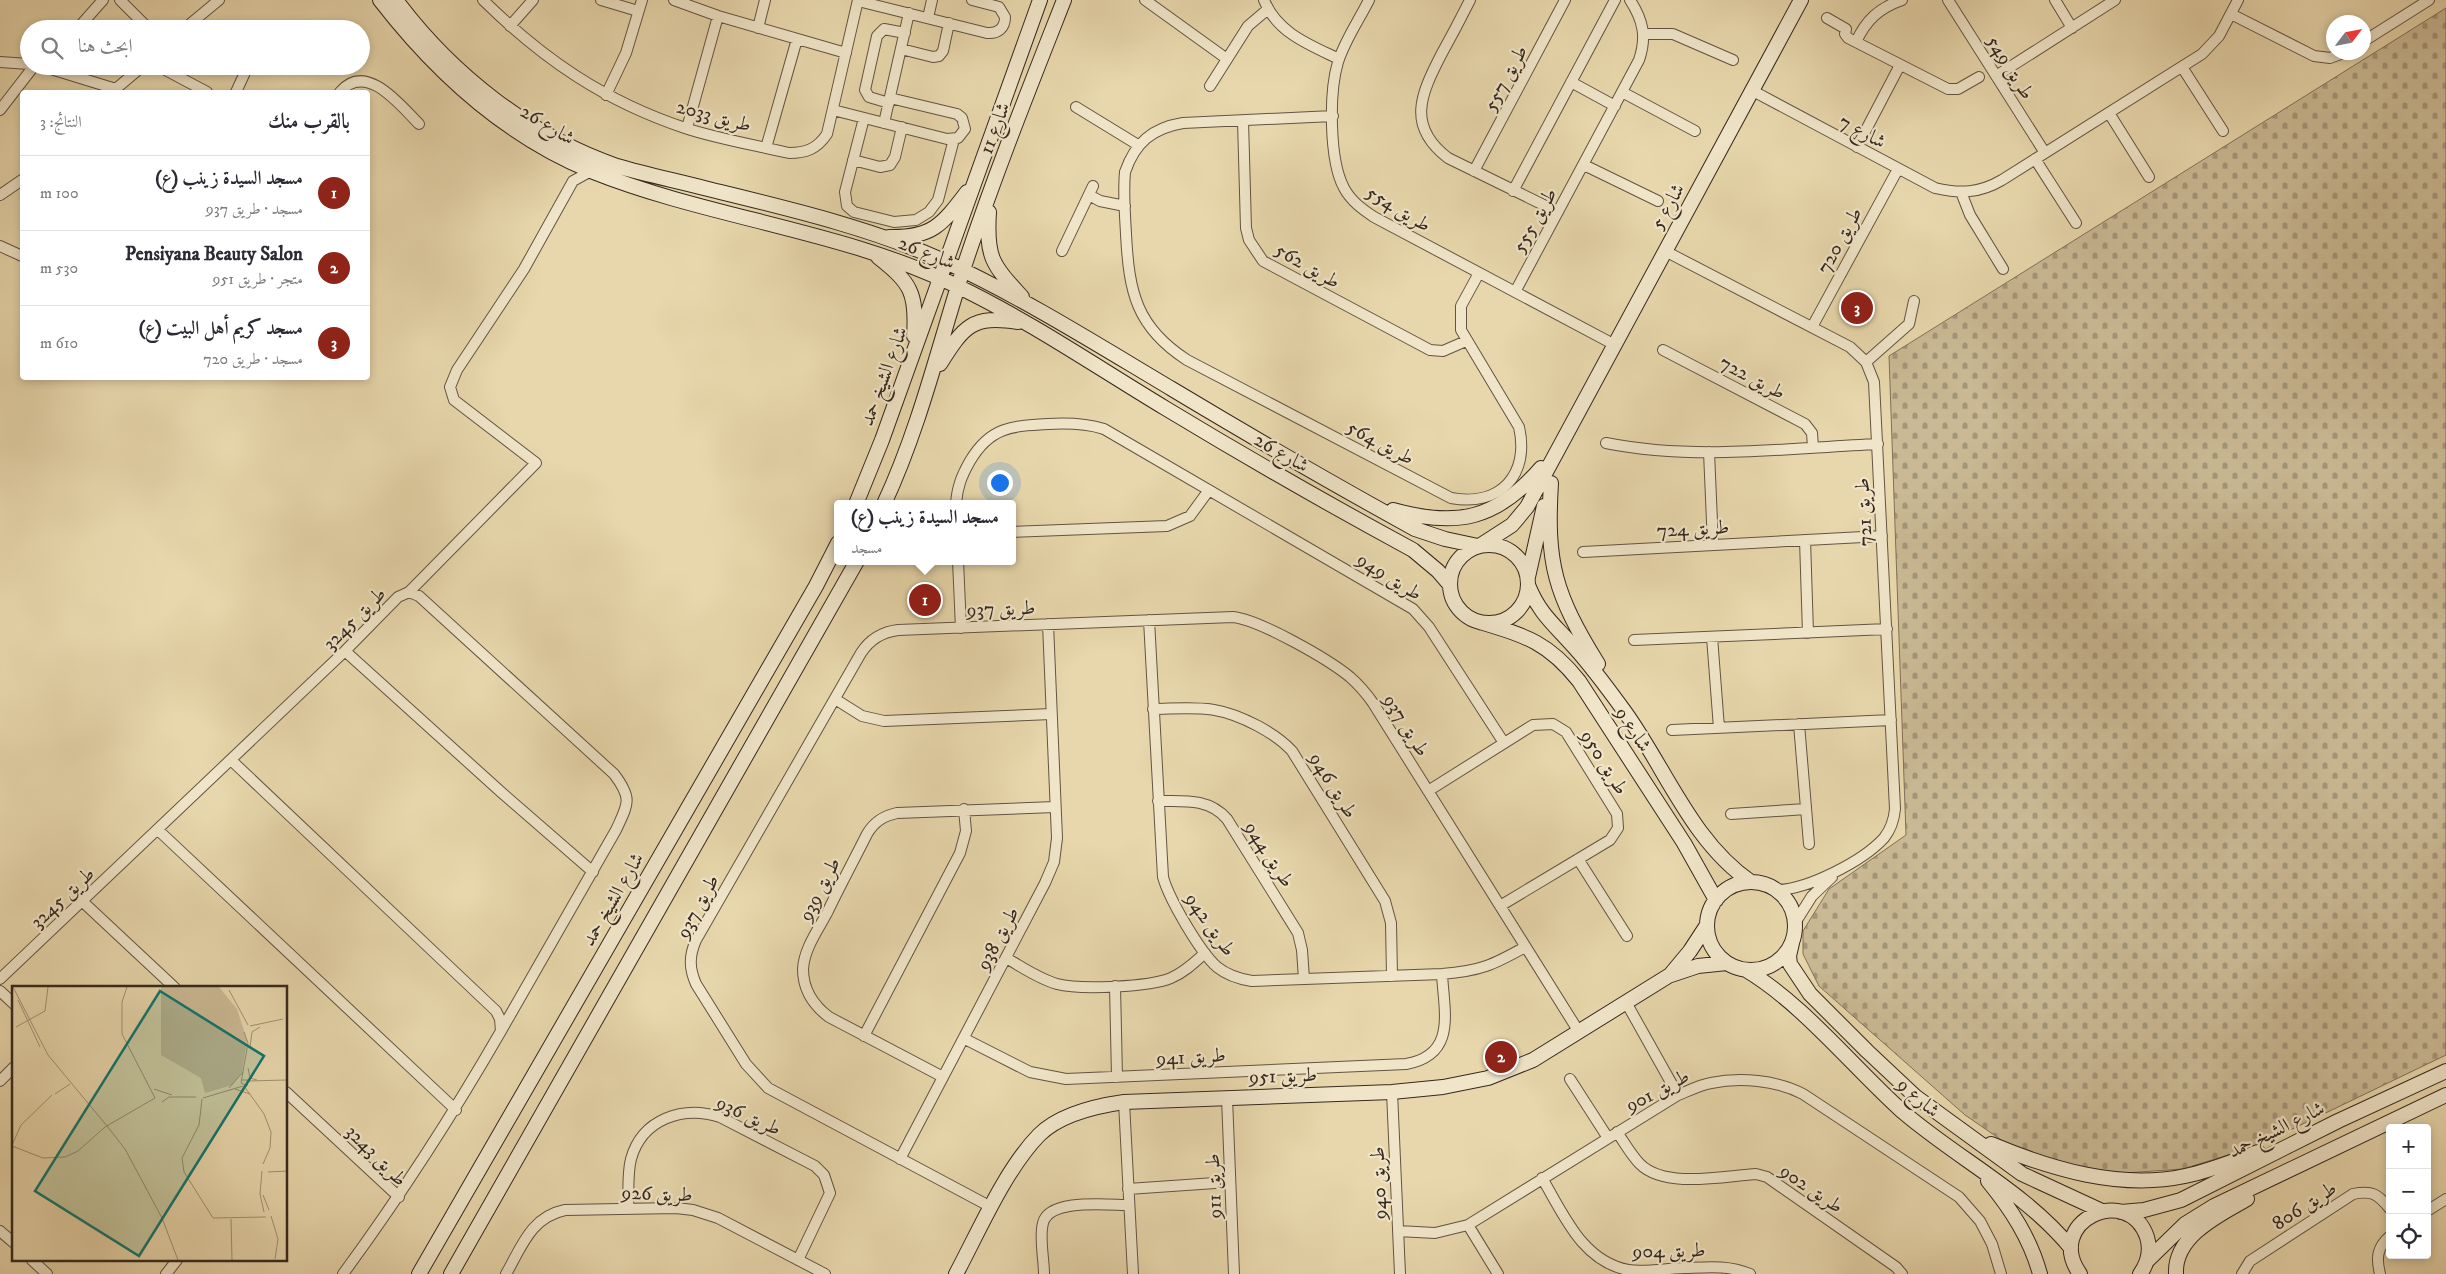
<!DOCTYPE html>
<html lang="ar">
<head>
<meta charset="utf-8">
<style>
  :root { --surface:#fff; --page:#f7f7f7; --text:#2b2b33; --muted:#7c7c81; --line:#e1e1e2; --accent:#8f2418 }
  body { margin:0; font-family:"IM FELL DW Pica",Amiri,serif; background:var(--page); color:var(--text); direction:rtl }
  .controls { position:absolute; right:15px; bottom:15px; display:grid; overflow:hidden; border-radius:5px; box-shadow:0 2px 8px #0003 }
  .controls button { width:45px; height:45px; display:grid; place-items:center; padding:0; border:0; border-bottom:1px solid var(--line); background:var(--surface); color:var(--text); font:25px sans-serif }
  .compass { position:absolute; left:2326px; top:15px; width:45px; height:45px; border-radius:50%; background:var(--surface); box-shadow:0 2px 8px #0003; rotate:58deg }
  .you { position:absolute; left:999px; top:482px; width:18px; height:18px; margin:-12px; border:4px solid #fff; border-radius:50%; background:#1a73e8; box-shadow:0 0 0 8px #1a73e833 }
  .badge { display:grid; place-items:center; width:32px; height:32px; border-radius:50%; background:var(--accent); color:#fff; font-size:16px; font-weight:700 }
  .pin { position:absolute; translate:-50% -50%; border:2px solid #fff; box-shadow:0 1px 5px #0006 }
  .popup { position:absolute; left:834px; top:500px; width:182px; height:65px; box-sizing:border-box; display:grid; place-content:center; border-radius:5px; background:var(--surface); filter:drop-shadow(0 1px 4px #0005); font-size:16px; white-space:nowrap; color:var(--muted) }
  .popup b { font-size:19px; color:var(--text) }
  .popup::after { content:''; position:absolute; left:50%; top:100%; margin-left:-10px; border:10px solid transparent; border-top-color:var(--surface) }
  .list { margin:0; padding:0; list-style:none }
  h2 { display:flex; justify-content:space-between; align-items:center; height:65px; margin:0; padding:0 20px; font-size:21px }
  h2 small { font-size:16px; font-weight:400; color:var(--muted) }
  .list li { display:grid; grid-template-columns:32px 1fr auto; gap:15px; align-items:center; box-sizing:border-box; height:75px; padding:0 20px; border-top:1px solid var(--line) }
  .list b { display:block; font-size:19px; white-space:nowrap }
  .list p { margin:0; font-size:16px; white-space:nowrap; color:var(--muted) }
  .list em { font-size:16px; font-style:normal; color:var(--muted) }
  .icon { flex:none; width:28px; height:28px; fill:none; stroke:currentColor; stroke-width:2; stroke-linecap:round; stroke-linejoin:round }
  .map { position:relative; flex:none; width:2446px; height:1274px; overflow:hidden; direction:ltr }
  .search { position:absolute; background:var(--surface); box-shadow:0 2px 8px #0003; left:20px; top:20px; width:350px; height:55px; display:flex; align-items:center; gap:12px; box-sizing:border-box; padding:0 18px; border-radius:28px; color:var(--muted); font-size:19px }
  .panel { position:absolute; background:var(--surface); box-shadow:0 2px 8px #0003; left:20px; top:90px; width:350px; height:290px; border-radius:5px; direction:rtl }
  .map>svg:first-child { display:block }
  .cemetery { fill:url(#cemetery-stones); stroke:#807058 }
  .lines { fill:none; stroke-linecap:round; stroke-linejoin:round }
  .street-casing { stroke:#625441; stroke-width:12 }
  .secondary-casing { stroke:#36281d; stroke-width:16 }
  .street { stroke:#f0e5c9; stroke-width:10 }
  .secondary { stroke:#f0e5c9; stroke-width:14 }
  .labels { text-anchor:middle; stroke-width:4.5; stroke-linejoin:round; paint-order:stroke }
  .street-label { font-size:20px; fill:#36281d; stroke:#f0e5c9 }
  .inset-road { fill:none; stroke:#a19173; stroke-width:1 }
  .view { fill:#0f766e; fill-opacity:0.15; stroke:#0f766e; stroke-width:2.5 }
  .inset-edge { fill:none; stroke:#36281d; stroke-width:2.5 }
</style>
</head>
<body>
<div class="map">
<svg width="2446" height="1274" viewBox="0 0 2446 1274">
  <defs>
    <pattern id="cemetery-stones" width="16" height="16" patternUnits="userSpaceOnUse" patternTransform="scale(1.25)"><rect width="16" height="16" fill="#cab994"/><path d="M2 7V4a2 2 0 0 1 4 0v3zM10 15v-3a2 2 0 0 1 4 0v3z" fill="#a59678"/></pattern>
  </defs>
  <rect width="100%" height="100%" fill="#e8d7ac"/>
  <filter id="stains"><feTurbulence type="fractalNoise" baseFrequency=".004" numOctaves="4"/><feColorMatrix values="0 0 0 0 .2 0 0 0 0 .09 0 0 0 0 .02 0 0 0 .5 -.17"/></filter>
  <radialGradient id="worn" r=".72"><stop offset=".6" stop-color="#630" stop-opacity="0"/><stop offset="1" stop-color="#630" stop-opacity=".3"/></radialGradient>
  <path class="cemetery" d="M 2446,8 L 2446,1055 L 2257,1146 L 2183,1169 L 2124,1173 L 2062,1167 L 2016,1150 L 1965,1115 L 1819,986 L 1803,954 L 1803,931 L 1829,889 L 1906,835 L 1889,356 Z"/>
  <g class="lines">
    <g class="street-casing">
      <path id="street" d="M 120,0 L 149,29
        M 483,0 C 543,59 604,101 685,128 C 718,139 755,145 789,153 C 806,153 817,149 827,134 L 858,0
        M 601,0 L 638,11
        M 674,0 L 718,16 L 846,53
        M 1145,0 L 1227,59
        M 1264,0 C 1277,33 1310,45 1339,59
        M 1369,0 C 1359,20 1345,40 1338,62 C 1329,92 1329,160 1344,188 C 1351,201 1362,209 1374,217 L 1615,345
        M 1470,0 C 1461,18 1451,37 1441,55 C 1421,94 1406,126 1448,158 L 1558,212
        M 1948,0 L 2045,153
        M 2055,0 L 2072,28
        M 858,1 L 987,33 C 998,34 1005,28 1005,17 L 999,7 L 972,0
        M 2231,14 L 2314,56 L 2330,58 L 2346,52
        M 928,18 L 932,0
        M 1827,18 L 1846,29 L 1845,34 L 1848,38 L 1948,89 L 1958,89 L 1979,77
        M 510,26 L 533,0
        M 79,27 L 103,0
        M 758,28 L 765,0
        M 184,29 L 219,0
        M 269,29 L 271,26
        M 1644,34 L 1673,34 L 1733,60
        M 2364,41 L 2429,0
        M 1856,42 C 1866,20 1879,8 1902,0
        M 901,49 L 933,57 L 939,56 L 943,51 L 949,23
        M 0,62 L 29,64
        M 41,66 L 116,89
        M 158,66 L 207,92
        M 2182,67 L 2223,131
        M 1996,76 L 2115,0
        M 1571,82 L 1615,106
        M 1210,86 L 1248,26 L 1268,9
        M 1753,91 L 1935,188 C 1960,194 1980,193 2002,180 L 2202,54 L 2219,36 L 2238,0
        M 112,92 L 143,66
        M 236,92 L 248,66
        M 340,92 C 366,61 400,105 419,124
        M 1622,92 L 1695,131
        M 606,95 L 626,53 L 642,0
        M 889,103 L 869,97 L 865,90 L 877,36 L 884,29 L 905,33
        M 1076,107 L 1138,145
        M 0,110 L 34,66
        M 833,110 L 947,139 L 958,138 L 965,129 L 962,118 L 957,114 L 890,98
        M 2109,113 L 2149,177
        M 1333,116 L 1183,123 C 1152,128 1135,143 1125,172 C 1123,193 1125,214 1126,234 C 1129,292 1136,327 1187,360 L 1451,498 C 1500,507 1530,475 1519,427 L 1461,330 L 1461,306 L 1479,273
        M 864,118 L 845,192 L 847,206 L 854,212 L 894,222 L 916,220 L 929,212 L 938,200 L 954,139
        M 1243,121 L 1246,228 L 1249,240 L 1263,261 L 1430,350 L 1443,351 L 1466,341
        M 884,123 L 909,13
        M 687,128 L 718,16
        M 1857,147 L 1900,65
        M 766,148 L 797,39
        M 2035,159 L 2076,223
        M 853,160 L 880,167 L 890,165 L 895,157 L 902,127
        M 1584,165 L 1658,201
        M 1474,171 L 1565,0
        M 1513,191 L 1615,0
        M 1961,192 L 1970,215 L 2003,269
        M 0,195 L 22,180
        M 1089,195 L 1100,201 L 1125,206
        M 0,246 L 22,256
        M 1062,251 L 1093,186
        M 1665,251 L 1850,347 L 1866,362 L 1874,382 L 1895,809 C 1894,820 1891,829 1884,838 C 1863,861 1807,890 1776,890
        M 1515,292 L 1639,60 C 1647,37 1643,20 1630,0
        M 1812,327 L 1898,169
        M 1663,350 L 1805,424 L 1812,433 L 1813,447
        M 1866,362 L 1909,324 L 1914,301
        M 1606,443 C 1695,461 1788,448 1878,444
        M 1709,452 L 1713,545
        M 956,504 C 957,487 962,475 970,461 C 990,427 1011,426 1048,424 C 1067,423 1085,423 1104,429 L 1413,609 L 1429,627 L 1504,743
        M 1012,532 L 1167,526 L 1190,516 L 1209,490
        M 1805,540 L 1808,633
        M 1583,552 L 1882,536
        M 958,561 L 961,628
        M 409,592 L 536,463 L 454,400 L 450,387 L 457,370 L 524,269 L 573,181 L 591,171
        M 1149,620 L 1163,877 C 1169,899 1200,952 1217,967 C 1227,975 1239,979 1252,981 L 1442,974 C 1480,971 1493,965 1525,947
        M 1712,637 L 1719,728
        M 1634,640 L 1887,629
        M 345,651 L 501,792 L 593,872
        M 835,699 L 862,716 L 884,721 L 1051,714
        M 1153,709 C 1198,708 1216,704 1258,726 C 1271,733 1282,740 1292,751 L 1385,901 L 1391,923 L 1392,976
        M 1799,724 L 1809,844
        M 1672,730 L 1891,720
        M 231,760 L 496,1011 L 500,1019 L 501,1031 C 452,1116 401,1195 343,1274
        M 1428,791 L 1533,725 L 1553,724 L 1566,732 L 1617,814 L 1618,828 L 1610,840 L 1500,906
        M 1158,801 C 1184,801 1209,798 1227,819 L 1298,933 L 1302,950 L 1304,979
        M 1731,814 L 1806,809
        M 158,830 L 456,1110
        M 1578,859 L 1627,936
        M 83,902 L 175,988
        M 1795,923 L 1812,896 L 1832,877
        M 1006,958 C 1022,967 1039,979 1057,984 C 1080,990 1150,987 1171,978 C 1185,972 1195,962 1205,953
        M 0,979 L 345,651 L 398,597 L 409,592 L 419,596 L 614,774 C 633,799 628,804 616,830 L 501,1031
        M 1115,986 L 1117,1077
        M 0,991 L 14,1004
        M 1627,1004 L 1678,1095
        M 864,1036 L 960,853 L 966,831 L 964,809
        M 965,1039 L 1030,1072 L 1066,1079 L 1406,1064 C 1457,1055 1444,1012 1442,974
        M 943,1077 L 829,1017 C 813,1005 803,990 803,969 C 804,949 818,930 827,913 C 840,886 854,860 867,834 C 874,822 883,816 897,813 L 1055,807
        M 1570,1079 L 1608,1138
        M 0,1081 L 14,1067
        M 286,1092 L 399,1197
        M 1392,1092 L 1400,1274
        M 1227,1098 L 1234,1274
        M 1124,1102 L 1133,1274
        M 1617,1132 C 1624,1142 1631,1155 1640,1164 C 1665,1189 1724,1176 1756,1174 L 1767,1177 L 1896,1267 L 1902,1274
        M 900,1159 L 1045,883 L 1054,862 L 1057,838 L 1048,624
        M 1542,1178 C 1564,1215 1582,1261 1628,1270 C 1645,1273 1668,1268 1686,1268 C 1709,1267 1728,1265 1750,1274
        M 1128,1189 L 1215,1183
        M 991,1207 L 768,1088 L 746,1064 L 696,984 C 689,968 689,956 696,940 L 861,653 C 870,639 882,632 898,630 L 1233,617 C 1260,620 1328,659 1350,677 C 1359,685 1366,693 1373,703 L 1579,1032
        M 628,1209 C 629,1193 627,1174 631,1159 C 642,1119 683,1105 720,1117 L 815,1166 L 824,1175 L 830,1193 L 798,1260
        M 2427,1211 L 2446,1199
        M 1468,1225 L 1498,1274
        M 0,1231 L 14,1243
        M 1398,1231 L 1435,1233 L 1468,1225 L 1678,1095 C 1688,1091 1700,1085 1711,1083 C 1740,1077 1776,1080 1803,1094 L 1959,1197 L 1980,1221 L 1992,1244 L 2001,1274
        M 32,1260 L 47,1274
        M 166,1274 L 177,1260
        M 506,1274 C 522,1246 531,1217 565,1210 L 676,1208 L 693,1210 L 718,1218 L 825,1274
        M 1044,1274 C 1044,1258 1039,1238 1043,1223 C 1049,1198 1108,1205 1129,1205
        M 2242,1274 L 2250,1261 L 2353,1194 C 2372,1190 2378,1194 2390,1209
        M 2380,1274 C 2376,1258 2377,1247 2390,1236"/>
    </g>
    <g class="secondary-casing">
      <path id="secondary" d="M 380,0 C 435,71 506,136 591,171 C 711,219 843,230 959,287 C 1031,322 1097,367 1165,408 C 1246,457 1330,505 1413,550 L 1438,571 L 1450,585
        M 396,0 C 451,74 530,136 617,166 C 647,175 678,181 708,189 C 786,208 876,229 948,263 C 1025,299 1098,345 1172,389 C 1252,437 1333,484 1415,529 L 1445,539 L 1478,546
        M 989,212 C 986,258 992,264 1022,297
        M 889,237 C 932,238 942,225 967,192
        M 878,257 C 911,283 917,293 914,336
        M 940,364 C 964,326 972,315 1018,322
        M 1551,483 C 1546,565 1555,594 1598,664
        M 856,504 L 882,440 L 1040,0
        M 884,504 C 919,429 938,349 963,270 C 993,179 1029,89 1064,0
        M 1393,510 C 1457,528 1497,519 1541,468
        M1450 584a39 39 0 1 1 78 0a39 39 0 1 1-78 0Z
        M 1481,545 L 1512,525 L 1527,507 L 1801,0
        M 1528,577 L 1544,506
        M 1528,585 C 1540,615 1555,625 1575,648 C 1593,668 1609,690 1625,712 C 1666,769 1692,842 1751,882
        M 1480,622 C 1526,636 1548,642 1579,681 L 1684,843 L 1716,900
        M1707 926a44 44 0 1 1 88 0a44 44 0 1 1-88 0Z
        M 1792,943 L 1789,956 L 1790,964 L 1810,994 L 1867,1051 L 1916,1097 L 2022,1174 L 2102,1211
        M 1746,970 C 1803,1004 1852,1066 1903,1112 C 1958,1159 2025,1192 2071,1248
        M 1671,975 L 1698,966 L 1727,963
        M 1991,1144 C 2051,1169 2120,1190 2185,1176 C 2210,1171 2234,1161 2258,1152
        M 1988,1181 C 2011,1209 2030,1238 2040,1274
        M 2121,1212 L 2144,1210 L 2181,1200 L 2338,1121 L 2446,1071
        M 2147,1261 L 2185,1224 L 2214,1206 L 2446,1095
        M 419,1274 L 816,586 L 838,543
        M 451,1274 L 857,561
        M 956,1274 C 979,1231 1005,1170 1039,1135 C 1060,1114 1096,1106 1124,1102 L 1392,1092 L 1443,1087 L 1488,1078 L 1533,1060 L 1670,975 L 1690,951 L 1707,925
        M 2080,1274 C 2043,1222 2128,1182 2147,1237 C 2151,1250 2148,1263 2140,1274
        M 2176,1274 C 2174,1236 2219,1215 2247,1199"/>
    </g>
    <use href="#street" class="street"/>
    <use href="#secondary" class="secondary"/>
  </g>
  <g class="labels">
    <g class="street-label">
      <text transform="translate(2011 67) rotate(58)" y="7">طريق 549</text>
      <text transform="translate(1505 78) rotate(-62)" y="7">طريق 557</text>
      <text transform="translate(714 115) rotate(15)" y="7">طريق 2033</text>
      <text transform="translate(548 124) rotate(31)" y="7">شارع 26</text>
      <text transform="translate(994 128) rotate(-69)" y="7">شارع 11</text>
      <text transform="translate(1863 131) rotate(28)" y="7">شارع 7</text>
      <text transform="translate(1667 206) rotate(-61)" y="7">شارع 5</text>
      <text transform="translate(1399 208) rotate(31)" y="7">طريق 554</text>
      <text transform="translate(1534 220) rotate(-61)" y="7">طريق 555</text>
      <text transform="translate(1839 240) rotate(-61)" y="7">طريق 720</text>
      <text transform="translate(927 252) rotate(22)" y="7">شارع 26</text>
      <text transform="translate(1308 265) rotate(30)" y="7">طريق 562</text>
      <text transform="translate(883 376) rotate(-70)" y="7">شارع الشيخ حمد</text>
      <text transform="translate(1753 377) rotate(28)" y="7">طريق 722</text>
      <text transform="translate(1381 442) rotate(28)" y="7">طريق 564</text>
      <text transform="translate(1282 452) rotate(30)" y="7">شارع 26</text>
      <text transform="translate(1863 512) rotate(-93)" y="7">طريق 721</text>
      <text transform="translate(1693 528) rotate(-3)" y="7">طريق 724</text>
      <text transform="translate(1390 576) rotate(32)" y="7">طريق 949</text>
      <text transform="translate(1001 608) rotate(-2)" y="7">طريق 937</text>
      <text transform="translate(354 618) rotate(-45)" y="7">طريق 3245</text>
      <text transform="translate(1407 725) rotate(58)" y="7">طريق 937</text>
      <text transform="translate(1634 729) rotate(57)" y="7">شارع 9</text>
      <text transform="translate(1605 762) rotate(58)" y="7">طريق 950</text>
      <text transform="translate(1334 785) rotate(58)" y="7">طريق 946</text>
      <text transform="translate(1270 854) rotate(57)" y="7">طريق 944</text>
      <text transform="translate(819 889) rotate(-63)" y="7">طريق 939</text>
      <text transform="translate(62 897) rotate(-43)" y="7">طريق 3245</text>
      <text transform="translate(612 899) rotate(-60)" y="7">شارع الشيخ حمد</text>
      <text transform="translate(697 906) rotate(-62)" y="7">طريق 937</text>
      <text transform="translate(1211 924) rotate(55)" y="7">طريق 942</text>
      <text transform="translate(997 938) rotate(-62)" y="7">طريق 938</text>
      <text transform="translate(1191 1056) rotate(-3)" y="7">طريق 941</text>
      <text transform="translate(1283 1075) rotate(-2)" y="7">طريق 951</text>
      <text transform="translate(1657 1090) rotate(-28)" y="7">طريق 901</text>
      <text transform="translate(1919 1097) rotate(41)" y="7">شارع 9</text>
      <text transform="translate(749 1115) rotate(25)" y="7">طريق 936</text>
      <text transform="translate(2276 1129) rotate(-26)" y="7">شارع الشيخ حمد</text>
      <text transform="translate(377 1155) rotate(45)" y="7">طريق 3243</text>
      <text transform="translate(1378 1183) rotate(-92)" y="7">طريق 940</text>
      <text transform="translate(1213 1186) rotate(-92)" y="7">طريق 911</text>
      <text transform="translate(1812 1188) rotate(34)" y="7">طريق 902</text>
      <text transform="translate(657 1193) rotate(2)" y="7">طريق 926</text>
      <text transform="translate(2304 1205) rotate(-33)" y="7">طريق 806</text>
      <text transform="translate(1669 1250) rotate(-1)" y="7">طريق 904</text>
    </g>
  </g>
  <g transform="translate(12 986)">
    <rect width="275" height="275" fill="#e8d7ac"/>
    <path d="M 149,1 L 207,1 L 225,23 L 235,54 L 230,86 L 220,99 L 193,107 L 189,92 L 149,69 Z" fill="#cab994"/>
    <path class="inset-road" d="M 1,1 L 36,69 L 95,140M 115,1 L 110,16 L 110,48 L 143,112M 217,4 L 236,39M 6,14 L 28,61M 238,40 L 271,33M 4,41 L 33,25 L 36,1M 238,61 L 240,46 L 248,41M 236,82 L 238,92 L 245,94M 230,94 L 236,94 L 235,100 L 229,97 L 236,57 L 232,46M 236,95 L 275,94M 232,100 L 252,128 L 259,146 L 258,162 L 251,178M 217,102 L 231,86M 142,103 L 160,109M 223,103 L 238,108M 43,108 L 58,98M 191,112 L 231,100M 190,113 L 187,139 L 170,172 L 172,186 L 201,232 L 254,231M 150,116 L 157,111 L 184,111M 95,140 L 113,163 L 150,232 L 166,274M 0,159 L 9,139 L 40,109M 0,160 L 31,172 L 53,171 L 66,165 L 93,141 L 143,112M 250,185 L 248,208 L 252,226M 256,186 L 275,185M 251,209 L 257,224M 259,230 L 266,253 L 263,273M 219,233 L 220,274"/>
    <path class="view" d="M 148,5 L 252,70 L 127,270 L 23,205 Z"/>
    <rect width="275" height="275" class="inset-edge"/>
  </g>
  <rect width="100%" height="100%" filter="url(#stains)"/>
  <rect width="100%" height="100%" fill="url(#worn)"/>
</svg>
<div class="controls">
<button>+</button>
<button>−</button>
<button><svg class="icon" aria-label="locate" viewBox="0 0 24 24"><circle cx="12" cy="12" r="6"/><path d="M12 2v4M12 18v4M2 12h4M18 12h4"/></svg></button>
</div>
<svg class="compass" viewBox="-18 -18 36 36"><path d="M0-13l5 13h-10z" fill="#e53935"/><path d="M0 13l5-13h-10z" fill="#7c7c81"/></svg>
<div class="you"></div>
<div class="pin badge" style="left:925px;top:600px">1</div>
<div class="popup"><b>مسجد السيدة زينب (ع)</b>مسجد</div>
<div class="pin badge" style="left:1501px;top:1057px">2</div>
<div class="pin badge" style="left:1857px;top:308px">3</div>
<div class="search"><svg class="icon" aria-label="search" viewBox="0 0 24 24"><circle cx="10" cy="10" r="6"/><path d="M15 15l6 6"/></svg>ابحث هنا</div>
<section class="panel">
<h2>بالقرب منك<small>النتائج: 3</small></h2>
<ul class="list">
<li><span class="badge">1</span><div><b>مسجد السيدة زينب (ع)</b><p>مسجد · طريق 937</p></div><em>100 m</em></li>
<li><span class="badge">2</span><div><b>Pensiyana Beauty Salon</b><p>متجر · طريق 951</p></div><em>530 m</em></li>
<li><span class="badge">3</span><div><b>مسجد كريم أهل البيت (ع)</b><p>مسجد · طريق 720</p></div><em>610 m</em></li>
</ul>
</section>
</div>
</body>
</html>
